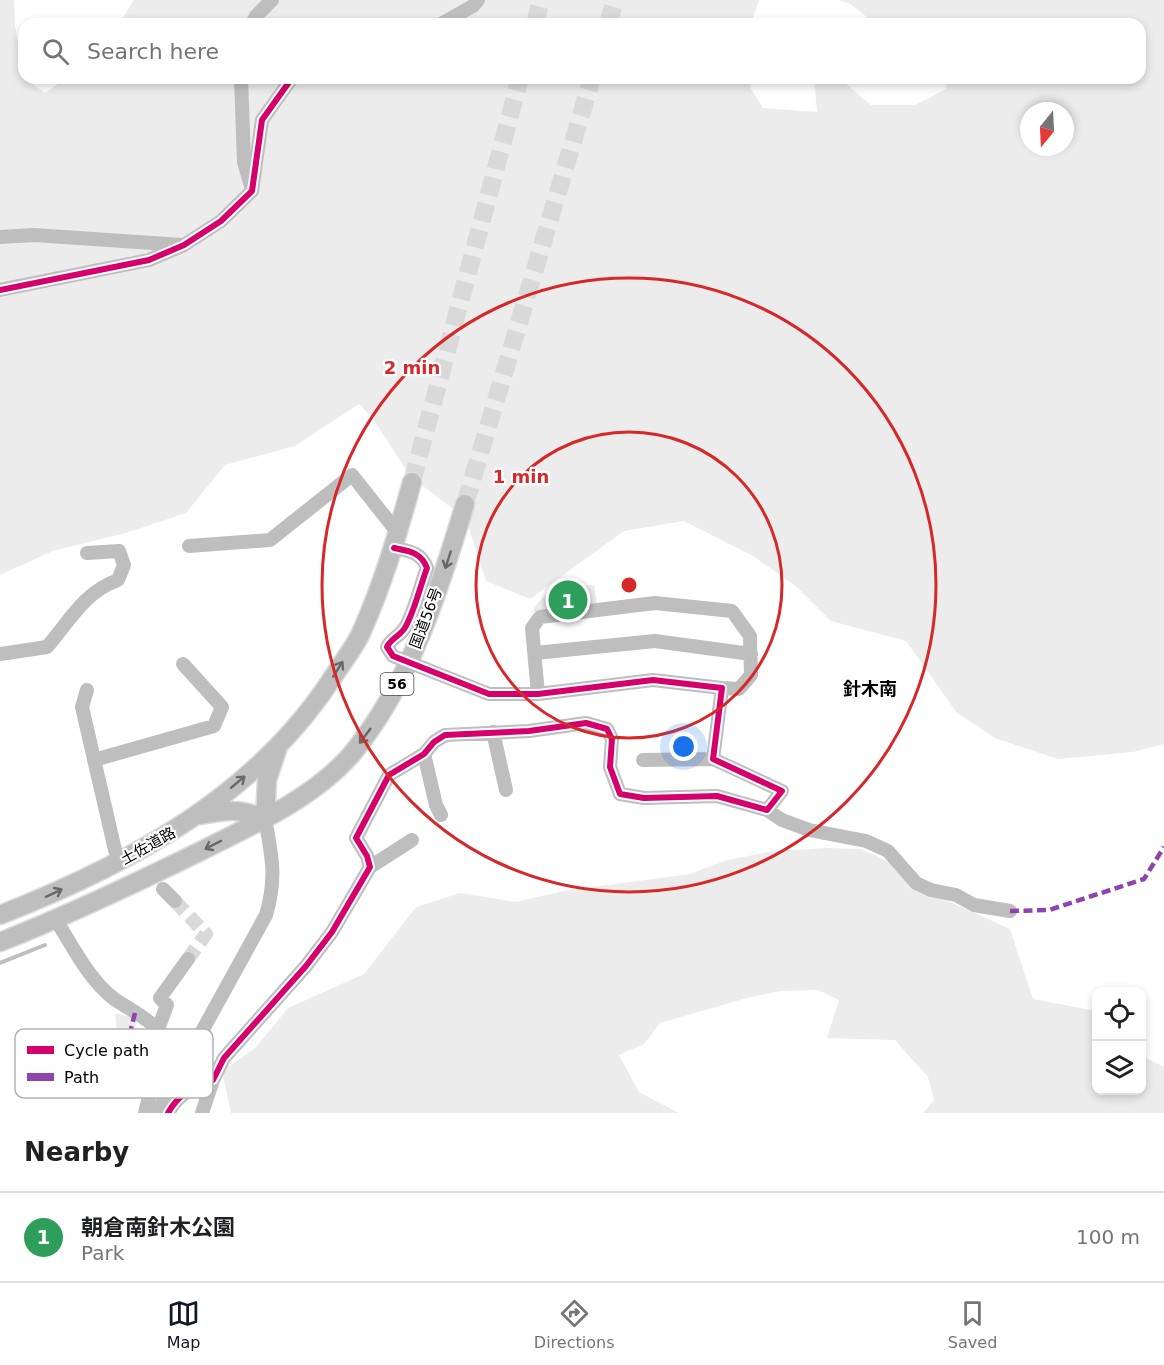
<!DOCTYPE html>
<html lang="en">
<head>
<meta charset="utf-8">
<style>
  :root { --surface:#fff; --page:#f2f2f2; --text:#202124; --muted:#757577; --line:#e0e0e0; --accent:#111827 }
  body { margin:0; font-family:"DejaVu Sans","Noto Sans JP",sans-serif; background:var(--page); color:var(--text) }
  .controls { position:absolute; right:18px; bottom:18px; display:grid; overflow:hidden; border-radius:12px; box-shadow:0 3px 9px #0003 }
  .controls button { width:54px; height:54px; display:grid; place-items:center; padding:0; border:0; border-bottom:2px solid var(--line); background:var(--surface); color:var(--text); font:30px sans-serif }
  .compass { position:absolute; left:1020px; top:102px; width:54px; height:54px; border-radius:50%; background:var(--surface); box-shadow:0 3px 9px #0003; rotate:198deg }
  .you { position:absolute; left:684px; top:747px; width:21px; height:21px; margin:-15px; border:4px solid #fff; border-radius:50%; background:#1a73e8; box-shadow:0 0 0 9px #1a73e833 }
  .badge { display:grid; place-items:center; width:39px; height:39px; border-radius:50%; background:var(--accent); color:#fff; font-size:20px; font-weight:700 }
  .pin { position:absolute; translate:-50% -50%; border:3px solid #fff; box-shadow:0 2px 6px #0006 }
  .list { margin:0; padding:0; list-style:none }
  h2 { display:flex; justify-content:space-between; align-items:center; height:78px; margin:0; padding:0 24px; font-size:26px }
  h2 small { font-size:20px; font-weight:400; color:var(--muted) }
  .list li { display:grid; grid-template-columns:39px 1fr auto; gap:18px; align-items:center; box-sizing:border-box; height:90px; padding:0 24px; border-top:2px solid var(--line) }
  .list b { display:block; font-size:22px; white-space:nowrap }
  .list p { margin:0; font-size:20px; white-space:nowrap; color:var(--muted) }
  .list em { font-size:20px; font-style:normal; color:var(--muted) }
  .icon { flex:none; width:33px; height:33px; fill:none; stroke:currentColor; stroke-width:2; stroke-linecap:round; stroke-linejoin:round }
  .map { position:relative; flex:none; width:1164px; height:1113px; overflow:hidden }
  .search { position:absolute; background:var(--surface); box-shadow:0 3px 9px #0003; left:18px; right:18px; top:18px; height:66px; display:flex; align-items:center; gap:15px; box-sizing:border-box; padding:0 21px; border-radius:18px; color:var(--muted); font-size:22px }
  .sheet { height:168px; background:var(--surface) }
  nav { display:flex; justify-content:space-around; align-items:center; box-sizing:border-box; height:84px; border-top:2px solid var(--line); background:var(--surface); font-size:16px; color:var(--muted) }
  nav a { display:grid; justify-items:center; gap:3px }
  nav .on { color:var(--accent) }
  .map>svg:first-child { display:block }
  .green { fill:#ececec; fill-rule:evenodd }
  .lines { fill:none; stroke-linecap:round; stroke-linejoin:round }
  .stream { stroke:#bfbfbf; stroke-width:4 }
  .minor-tunnel { stroke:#d9d9d9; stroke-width:14; stroke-dasharray:14 7; stroke-linecap:butt }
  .highway-tunnel { stroke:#d9d9d9; stroke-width:18; stroke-dasharray:18 9; stroke-linecap:butt }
  .highway-casing { stroke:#dbdbdb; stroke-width:21 }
  .minor { stroke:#bebebe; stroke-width:14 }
  .highway { stroke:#bebebe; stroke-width:18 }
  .quiet { stroke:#8e44ad; stroke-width:4.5; stroke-dasharray:9 4.5; stroke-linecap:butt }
  .cycleway-casing { stroke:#fff; stroke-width:10 }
  .cycleway { stroke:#d6006c; stroke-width:6 }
  .oneway { stroke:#686868 }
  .ring { fill:none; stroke:#d62828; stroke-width:3 }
  .labels { text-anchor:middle; stroke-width:4.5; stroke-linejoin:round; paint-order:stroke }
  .shield { fill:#fff; stroke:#4c4c4c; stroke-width:1.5 }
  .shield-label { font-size:14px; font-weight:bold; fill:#000 }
  .street-label { font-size:15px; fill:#000; stroke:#fff }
  .quarter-label { font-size:18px; font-weight:bold; fill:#000; stroke:#fff }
  .key { fill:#fff; stroke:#b2b2b2; stroke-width:1.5 }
  .key-label { font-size:16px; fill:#000 }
  .centre { fill:#d62828; stroke:#fff; stroke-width:3 }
  .ring-label { font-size:18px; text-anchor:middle; font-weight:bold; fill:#d62828; stroke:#fff; stroke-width:4.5; stroke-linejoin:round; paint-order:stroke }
</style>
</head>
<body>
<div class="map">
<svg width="1164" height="1113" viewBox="0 0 1164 1113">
  <rect width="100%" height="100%" fill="#fff"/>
  <path class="green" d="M 0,0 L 14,0 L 15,26 L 24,78 L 45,93 L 67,78 L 749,78 L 751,89 L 763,108 L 817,112 L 814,78 L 844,78 L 845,83 L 871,105 L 915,105 L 946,89 L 947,78 L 1140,78 L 1140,24 L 876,24 L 849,3 L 838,0 L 1164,0 L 1164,744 L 1133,752 L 1058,759 L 995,738 L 957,713 L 906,641 L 831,621 L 797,587 L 753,556 L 684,521 L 624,531 L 530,599 L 486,581 L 466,519 L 410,476 L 374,420 L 359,404 L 295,446 L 225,465 L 186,513 L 126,533 L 53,551 L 0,575 ZM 1029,111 L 1065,111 L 1065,147 L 1029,147 Z
    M 134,0 L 759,0 L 751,24 L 119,24 Z
    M 594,585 L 597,604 L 532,612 C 549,583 563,587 594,585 Z
    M 827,848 L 861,849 L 907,870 L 928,892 L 1010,929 L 1033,999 L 1096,1011 L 1096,1090 L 1142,1090 L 1142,1056 L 1164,1067 L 1164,1113 L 923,1113 L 934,1100 L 928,1077 L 895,1040 L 827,1038 L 839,1000 L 818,990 L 780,991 L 747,998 L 660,1023 L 644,1044 L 619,1055 L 639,1092 L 679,1113 L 231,1113 L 222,1071 L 255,1048 L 288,1008 L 364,974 L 416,907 L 460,893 L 516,902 L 563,891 L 690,874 L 727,860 L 774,851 Z
    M 115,1013 L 137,1019 L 129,1054 L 153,1071 L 148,1085 L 123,1087 Z"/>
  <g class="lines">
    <path class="stream" d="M 0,963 L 45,945"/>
    <path class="minor-tunnel" d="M 175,901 L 206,934 L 188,959"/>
    <path class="highway-tunnel" d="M 535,24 L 541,0
      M 608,24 L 615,0
      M 412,482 L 520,78
      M 465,504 L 592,78"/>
    <g class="highway-casing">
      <path id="highway" d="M 200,815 C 226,810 240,808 265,819
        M 265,819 L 267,780 L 277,750
        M 0,915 C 132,863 259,795 337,671 C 345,659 355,646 361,633 C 383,584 398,533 412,482
        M 0,942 C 69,915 136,883 203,850 C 254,824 312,799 351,755 C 410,684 439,591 465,504"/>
    </g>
    <path class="minor" d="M 252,24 L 256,16 L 272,0
      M 441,24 L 473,6 L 478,0
      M 241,78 L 244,162 L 251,186
      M 0,237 L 34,235 L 182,245
      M 0,290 L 149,260 L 184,245 L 221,221 L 252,191 L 262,120 L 292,78
      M 189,546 L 270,540 L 352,475 L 398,533
      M 535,653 L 655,641 L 751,654
      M 0,654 L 47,647 C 69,622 84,592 118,580 L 124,565 L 119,551 L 87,553
      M 87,690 L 82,707 L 115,850 L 120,862
      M 538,694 L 532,628 L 540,617 L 655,603 L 732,611 L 750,636 L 751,675 L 739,689 L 722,688
      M 493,732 L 506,790
      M 424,754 L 436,805 L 441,815
      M 94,760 L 214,726 L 222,707 L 183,664
      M 643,760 L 713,759
      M 767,810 L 782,820 L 809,830 L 866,841 L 888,851 L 916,883 L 931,890 L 956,895 L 974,905 L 1010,911
      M 370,867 L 412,840
      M 163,889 L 175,901
      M 56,920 C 73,947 88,978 113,998 C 126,1008 163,1025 164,1042 C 165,1067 149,1089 145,1113
      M 158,1029 L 167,1005 L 160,998 L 188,959
      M 157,1113 L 266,915 C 277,878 272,856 265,819
      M 168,1113 C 178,1095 193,1085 213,1080 L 224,1058 L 306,966 L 332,932 L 370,867 L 367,856 L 356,838 L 389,775 L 424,754 L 434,742 L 445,735 L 529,731 L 586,723 L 607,729 L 612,739 L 610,767 L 620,794 L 644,798 L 717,796 L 767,810 L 782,791 L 713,759 L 722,688 L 653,680 L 538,694 L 489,694 L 393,656 L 387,647 C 391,638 401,636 406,626 C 415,609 420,587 427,568 C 421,552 409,551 394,548
      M 202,1113 L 213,1080"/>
    <use href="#highway" class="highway"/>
    <path class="quiet" d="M 1010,911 L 1049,910 L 1144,879 L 1164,847
      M 135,1013 L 124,1056 L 130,1063 L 156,1078"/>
    <g class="cycleway-casing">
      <path id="cycleway" d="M 0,290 L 149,260 L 184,245 L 221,221 L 252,191 L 262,120 L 292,78
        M 168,1113 C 178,1095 193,1085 213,1080 L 224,1058 L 306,966 L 332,932 L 370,867 L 367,856 L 356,838 L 389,775 L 424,754 L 434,742 L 445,735 L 529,731 L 586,723 L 607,729 L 612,739 L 610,767 L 620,794 L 644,798 L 717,796 L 767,810 L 782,791 L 713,759 L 722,688 L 653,680 L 538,694 L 489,694 L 393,656 L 387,647 C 391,638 401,636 406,626 C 415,609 420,587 427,568 C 421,552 409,551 394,548"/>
    </g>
    <use href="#cycleway" class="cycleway"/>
  </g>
  <defs><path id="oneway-shaft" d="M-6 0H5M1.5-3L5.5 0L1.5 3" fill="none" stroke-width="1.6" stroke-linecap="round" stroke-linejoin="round" transform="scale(1.5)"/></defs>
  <g class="oneway">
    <use href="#oneway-shaft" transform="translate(448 560) rotate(108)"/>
    <use href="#oneway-shaft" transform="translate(338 669) rotate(-58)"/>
    <use href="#oneway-shaft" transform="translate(365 736) rotate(127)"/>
    <use href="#oneway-shaft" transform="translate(238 782) rotate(-40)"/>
    <use href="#oneway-shaft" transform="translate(213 845) rotate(153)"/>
    <use href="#oneway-shaft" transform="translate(54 893) rotate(-25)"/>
  </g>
  <g class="ring">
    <circle cx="629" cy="585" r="153"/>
    <circle cx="629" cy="585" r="307"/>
  </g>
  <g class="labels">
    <rect class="shield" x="380.5" y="673" width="33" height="22" rx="4.5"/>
    <g class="shield-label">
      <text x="397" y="689">56</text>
    </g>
    <g class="street-label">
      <text transform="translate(426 618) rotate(-69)" y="5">国道56号</text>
      <text transform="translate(148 846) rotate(-29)" y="5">土佐道路</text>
    </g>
    <g class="quarter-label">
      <text x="870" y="695">針木南</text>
    </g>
  </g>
  <rect x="15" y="1029" width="198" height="69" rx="9" class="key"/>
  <rect x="27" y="1046" width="27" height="8" fill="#d6006c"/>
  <rect x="27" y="1073" width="27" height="8" fill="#8e44ad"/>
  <g class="key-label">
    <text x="64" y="1056">Cycle path</text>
    <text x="64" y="1083">Path</text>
  </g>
  <circle cx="629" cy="585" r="9" class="centre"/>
  <g class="ring-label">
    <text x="412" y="374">2 min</text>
    <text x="521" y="483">1 min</text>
  </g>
</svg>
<div class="controls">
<button><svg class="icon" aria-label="locate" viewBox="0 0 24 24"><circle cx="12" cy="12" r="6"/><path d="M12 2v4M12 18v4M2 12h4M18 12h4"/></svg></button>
<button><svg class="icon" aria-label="layers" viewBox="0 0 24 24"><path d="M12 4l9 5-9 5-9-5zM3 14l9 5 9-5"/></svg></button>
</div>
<svg class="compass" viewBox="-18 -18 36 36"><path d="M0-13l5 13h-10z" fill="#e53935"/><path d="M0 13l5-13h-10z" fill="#757577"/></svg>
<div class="you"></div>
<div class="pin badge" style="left:568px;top:600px;background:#2e9e5b">1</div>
<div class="search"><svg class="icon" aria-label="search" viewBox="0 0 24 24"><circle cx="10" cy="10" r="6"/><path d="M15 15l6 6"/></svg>Search here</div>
</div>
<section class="sheet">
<h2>Nearby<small></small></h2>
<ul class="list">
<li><span class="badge" style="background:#2e9e5b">1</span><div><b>朝倉南針木公園</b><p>Park</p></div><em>100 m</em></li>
</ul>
</section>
<nav>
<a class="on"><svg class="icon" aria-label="map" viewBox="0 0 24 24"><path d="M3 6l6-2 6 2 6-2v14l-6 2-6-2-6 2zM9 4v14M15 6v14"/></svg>Map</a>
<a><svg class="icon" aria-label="directions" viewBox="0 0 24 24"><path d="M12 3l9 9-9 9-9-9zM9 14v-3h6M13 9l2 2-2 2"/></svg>Directions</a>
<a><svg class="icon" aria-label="saved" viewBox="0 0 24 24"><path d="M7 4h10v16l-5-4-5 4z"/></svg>Saved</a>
</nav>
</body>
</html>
